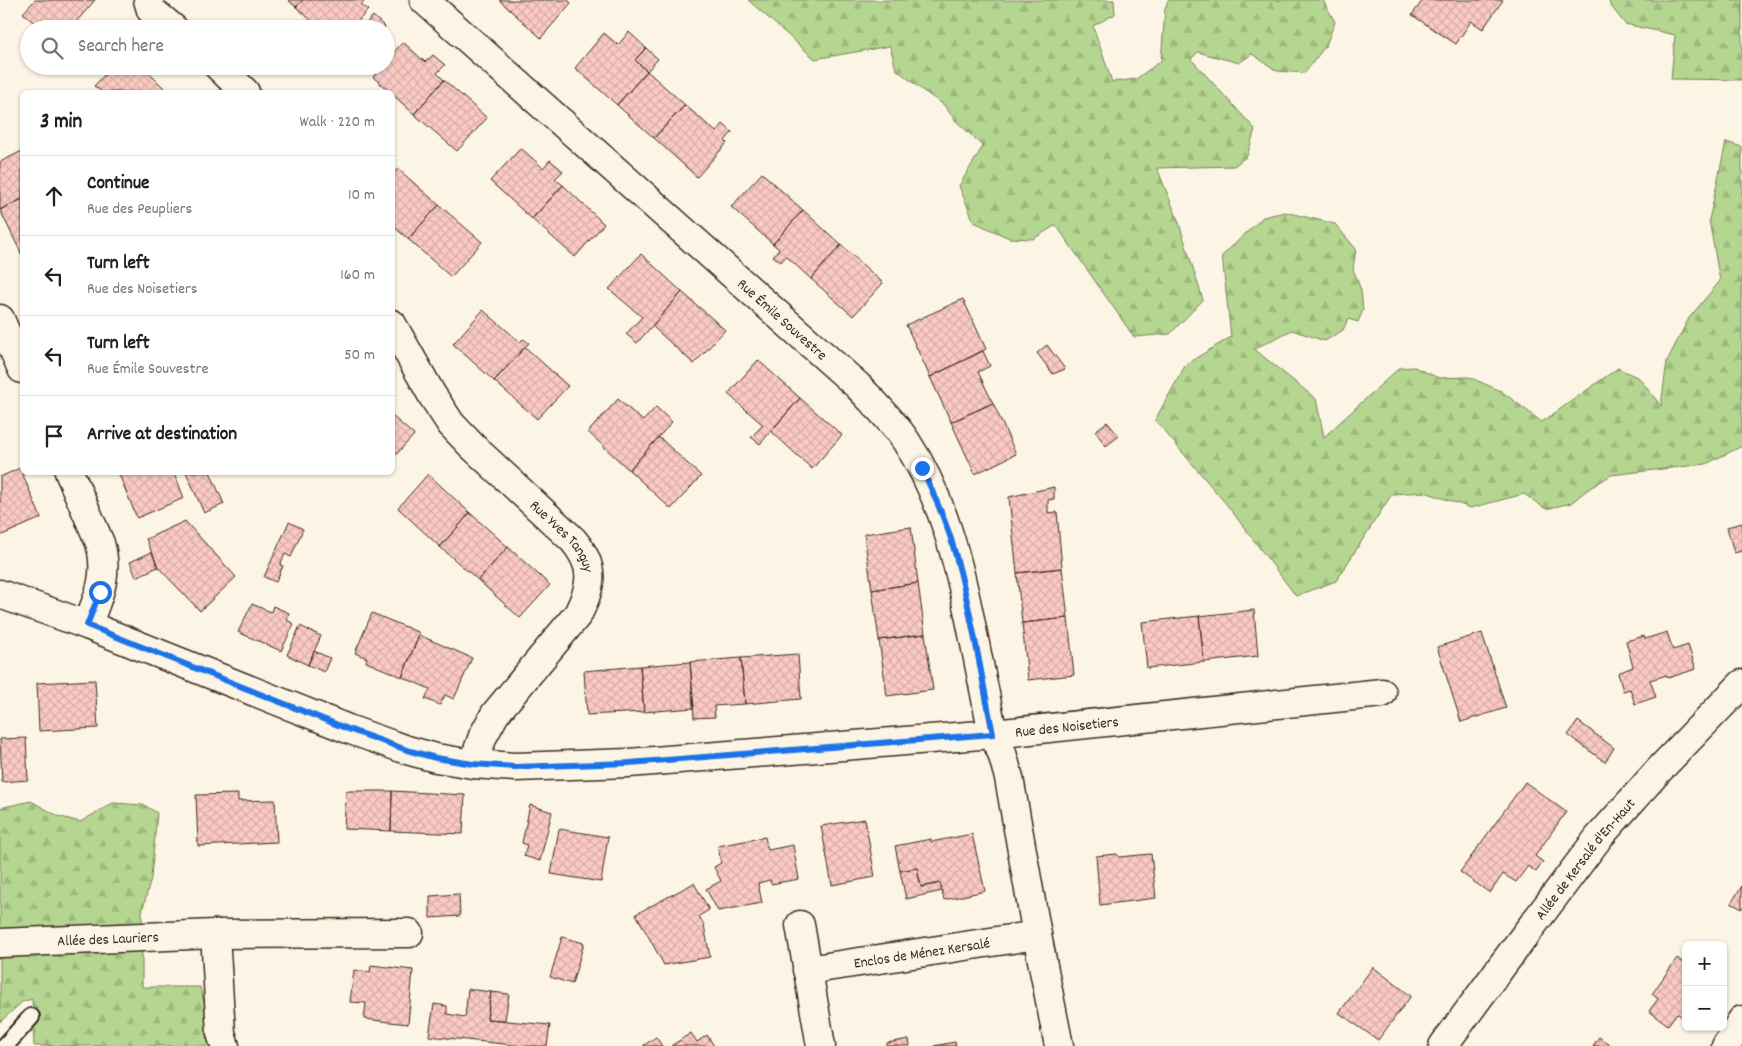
<!DOCTYPE html>
<html lang="en">
<head>
<meta charset="utf-8">
<style>
  :root { --surface:#fff; --page:#f6f6f6; --text:#202124; --muted:#757577; --line:#e0e0e0 }
  body { margin:0; font-family:Dekko,sans-serif; background:var(--page); color:var(--text) }
  .controls { position:absolute; right:15px; bottom:15px; display:grid; overflow:hidden; border-radius:8px; box-shadow:0 1px 4px #0004 }
  .controls button { width:45px; height:45px; display:grid; place-items:center; padding:0; border:0; border-bottom:1px solid var(--line); background:var(--surface); color:var(--text); font:25px sans-serif }
  .stop { position:absolute; width:15px; height:15px; margin:-11px; border:4px solid #1a73e8; border-radius:50%; background:#fff }
  .stop.end { background:#1a73e8; border-color:#fff; box-shadow:0 1px 5px #0008 }
  .list { margin:0; padding:0; list-style:none }
  h2 { display:flex; justify-content:space-between; align-items:center; height:65px; margin:0; padding:0 20px; font-size:21px }
  h2 small { font-size:16px; font-weight:400; color:var(--muted) }
  .list li { display:grid; grid-template-columns:32px 1fr auto; gap:15px; align-items:center; box-sizing:border-box; height:80px; padding:0 20px; border-top:1px solid var(--line) }
  .list b { display:block; font-size:19px; white-space:nowrap }
  .list p { margin:0; font-size:16px; white-space:nowrap; color:var(--muted) }
  .list em { font-size:16px; font-style:normal; color:var(--muted) }
  .icon { flex:none; width:28px; height:28px; fill:none; stroke:currentColor; stroke-width:2; stroke-linecap:round; stroke-linejoin:round }
  .map { position:relative; flex:none; width:1742px; height:1046px; overflow:hidden }
  .search { position:absolute; background:var(--surface); box-shadow:0 1px 4px #0004; left:20px; top:20px; width:375px; height:55px; display:flex; align-items:center; gap:12px; box-sizing:border-box; padding:0 18px; border-radius:28px; color:var(--muted); font-size:19px }
  .panel { position:absolute; background:var(--surface); box-shadow:0 1px 4px #0004; left:20px; top:90px; width:375px; height:385px; border-radius:8px }
  .map>svg:first-child { display:block }
  .forest { fill:url(#forest-firs); stroke:#788057 }
  .building { fill:url(#building-cross-hatch); stroke:#3b2a1e }
  .lines { fill:none; stroke-linecap:round; stroke-linejoin:round }
  .lane-casing { stroke:#3b2a1e; stroke-width:20 }
  .street-casing { stroke:#3b2a1e; stroke-width:31 }
  .secondary-casing { stroke:#3b2a1e; stroke-width:31 }
  .lane { stroke:#fcf5e5; stroke-width:16 }
  .street { stroke:#fcf5e5; stroke-width:28 }
  .secondary { stroke:#fcf5e5; stroke-width:28 }
  .route { stroke:#1a73e8; stroke-width:6 }
  .labels { text-anchor:middle; stroke-width:4.5; stroke-linejoin:round; paint-order:stroke }
  .street-label { font-size:15px; fill:#3b2a1e; stroke:#fcf5e5 }
</style>
</head>
<body>
<div class="map">
<svg width="1742" height="1046" viewBox="0 0 1742 1046">
  <defs>
    <pattern id="forest-firs" width="22" height="20" patternUnits="userSpaceOnUse" patternTransform="scale(1.25)"><rect width="22" height="20" fill="#b4d690"/><path d="M5 1l3.5 6h-7zM16 11l3.5 6h-7z" fill="#9cb87c"/></pattern>
    <pattern id="building-cross-hatch" width="8" height="8" patternUnits="userSpaceOnUse" patternTransform="scale(1.25)"><rect width="8" height="8" fill="#facac3"/><path d="M0 0l8 8M0 8l8-8" fill="none" stroke="#d7aea7"/></pattern>
  </defs>
  <rect width="100%" height="100%" fill="#fcf5e5"/>
  <filter id="ink" filterUnits="userSpaceOnUse"><feTurbulence type="fractalNoise" baseFrequency=".02" numOctaves="2"/><feDisplacementMap in="SourceGraphic" scale="10" xChannelSelector="R" yChannelSelector="G"/><feConvolveMatrix kernelMatrix="1 2 1 2 8 2 1 2 1" color-interpolation-filters="sRGB"/></filter>
  <g filter="url(#ink)">
    <path class="forest" d="M 748,0 L 1114,0 L 1115,14 L 1093,26 L 1112,82 L 1136,79 L 1161,61 L 1165,9 L 1168,0 L 1323,0 L 1335,22 L 1326,45 L 1305,73 L 1277,71 L 1252,54 L 1239,63 L 1198,52 L 1191,59 L 1255,129 L 1247,156 L 1234,166 L 1157,168 L 1178,220 L 1203,300 L 1170,334 L 1134,337 L 1056,225 L 1033,239 L 1009,238 L 974,222 L 959,186 L 983,146 L 955,120 L 944,105 L 922,90 L 896,69 L 890,46 L 815,59 Z
      M 1609,0 L 1742,0 L 1742,80 L 1671,79 L 1675,35 L 1625,24 L 1610,5 Z
      M 1726,142 L 1742,147 L 1742,446 L 1706,464 L 1611,475 L 1587,490 L 1571,503 L 1546,509 L 1524,494 L 1471,508 L 1425,492 L 1392,494 L 1336,581 L 1296,596 L 1227,505 L 1155,420 L 1186,364 L 1231,337 L 1222,256 L 1263,217 L 1285,212 L 1335,224 L 1356,249 L 1353,269 L 1361,290 L 1363,310 L 1358,322 L 1348,319 L 1343,330 L 1325,341 L 1292,330 L 1254,349 L 1316,399 L 1324,437 L 1399,368 L 1414,367 L 1439,378 L 1469,377 L 1501,391 L 1542,422 L 1618,368 L 1639,378 L 1661,406 L 1667,361 L 1689,318 L 1720,281 L 1709,220 Z
      M 31,801 L 58,816 L 80,822 L 113,803 L 144,805 L 157,813 L 151,878 L 142,912 L 142,987 L 200,987 L 217,1046 L 34,1046 L 32,999 L 22,1002 L 0,1022 L 0,808 Z"/>
    <path class="building" d="M 35,0 L 95,0 L 70,29 L 41,29 L 23,13 Z
      M 288,0 L 303,0 L 296,7 Z
      M 303,0 L 365,0 L 361,5 L 368,10 L 351,29 L 321,29 L 296,7 Z
      M 499,0 L 568,0 L 571,3 L 541,38 Z
      M 1423,0 L 1503,0 L 1483,29 L 1471,21 L 1456,44 L 1412,15 Z
      M 373,16 L 385,27 L 383,29 L 362,28 Z
      M 629,32 L 646,48 L 635,60 L 647,71 L 617,105 L 575,68 L 604,33 L 618,45 Z
      M 403,42 L 425,62 L 433,55 L 445,65 L 437,73 L 444,80 L 414,114 L 392,94 L 392,92 L 390,92 L 373,77 L 382,66 L 386,66 L 386,61 Z
      M 646,48 L 658,59 L 647,71 L 635,60 Z
      M 113,66 L 142,66 L 167,91 L 165,92 L 102,92 L 94,86 Z
      M 647,71 L 685,105 L 654,138 L 617,105 Z
      M 444,80 L 487,118 L 457,151 L 414,114 Z
      M 685,105 L 716,132 L 723,124 L 732,132 L 725,141 L 727,143 L 697,177 L 654,138 Z
      M 521,148 L 543,168 L 550,160 L 563,171 L 555,179 L 563,185 L 532,219 L 490,181 Z
      M 22,151 L 22,199 L 0,210 L 0,162 Z
      M 398,169 L 439,205 L 408,239 L 392,225 L 392,175 Z
      M 762,173 L 803,210 L 773,244 L 731,207 Z
      M 563,185 L 604,224 L 575,257 L 532,219 Z
      M 22,199 L 22,255 L 0,210 Z
      M 439,205 L 482,242 L 451,277 L 408,239 Z
      M 803,210 L 841,245 L 811,279 L 786,256 L 781,262 L 773,256 L 779,249 L 773,244 Z
      M 841,245 L 883,283 L 853,316 L 811,279 Z
      M 641,254 L 682,292 L 637,343 L 626,334 L 642,317 L 609,289 Z
      M 682,292 L 725,330 L 694,364 L 652,326 Z
      M 963,299 L 986,349 L 930,377 L 906,325 Z
      M 483,310 L 520,342 L 523,339 L 529,343 L 494,381 L 453,344 Z
      M 1047,345 L 1065,369 L 1053,374 L 1037,353 Z
      M 525,347 L 568,386 L 537,419 L 494,381 Z
      M 983,351 L 990,366 L 978,372 L 993,403 L 951,422 L 930,377 Z
      M 758,360 L 800,398 L 760,444 L 751,437 L 763,425 L 728,394 Z
      M 800,398 L 842,435 L 812,469 L 771,431 Z
      M 618,399 L 643,421 L 656,407 L 672,422 L 629,470 L 588,432 Z
      M 993,403 L 1016,454 L 975,474 L 951,422 Z
      M 392,416 L 414,435 L 392,459 Z
      M 1107,422 L 1119,436 L 1106,446 L 1095,431 Z
      M 659,437 L 701,476 L 671,509 L 629,470 Z
      M 20,468 L 41,518 L 0,536 L 0,477 Z
      M 118,472 L 174,472 L 184,498 L 137,518 Z
      M 186,472 L 210,472 L 224,504 L 204,513 Z
      M 428,474 L 470,513 L 440,547 L 398,508 Z
      M 1054,487 L 1054,499 L 1048,500 L 1048,513 L 1057,512 L 1062,568 L 1017,573 L 1009,497 Z
      M 470,513 L 508,547 L 478,580 L 440,547 Z
      M 185,521 L 236,577 L 200,611 L 158,567 L 146,539 Z
      M 289,522 L 303,529 L 291,557 L 285,554 L 280,565 L 283,566 L 276,582 L 264,577 Z
      M 1742,523 L 1742,551 L 1734,553 L 1727,527 Z
      M 911,527 L 918,583 L 872,590 L 864,534 Z
      M 508,547 L 550,585 L 520,618 L 478,580 Z
      M 152,552 L 158,567 L 136,577 L 130,562 Z
      M 1062,568 L 1068,618 L 1022,623 L 1017,573 Z
      M 918,583 L 925,634 L 879,640 L 872,590 Z
      M 252,604 L 271,612 L 273,606 L 289,613 L 287,620 L 294,624 L 281,651 L 238,632 Z
      M 1254,610 L 1258,656 L 1204,662 L 1199,616 Z
      M 372,613 L 420,633 L 402,677 L 366,662 L 367,658 L 355,653 Z
      M 1199,616 L 1204,662 L 1147,668 L 1142,622 Z
      M 1068,618 L 1074,675 L 1028,680 L 1022,623 Z
      M 300,626 L 321,636 L 308,665 L 287,655 Z
      M 1667,632 L 1673,650 L 1688,645 L 1696,669 L 1668,678 L 1667,675 L 1650,680 L 1656,697 L 1635,704 L 1630,689 L 1623,691 L 1618,673 L 1633,667 L 1626,641 L 1644,636 L 1645,639 Z
      M 1482,633 L 1506,708 L 1461,722 L 1437,647 Z
      M 925,634 L 933,690 L 887,696 L 879,640 Z
      M 419,635 L 472,658 L 454,699 L 445,695 L 440,705 L 425,699 L 430,689 L 402,677 Z
      M 314,651 L 330,658 L 324,672 L 308,665 Z
      M 798,654 L 801,699 L 745,704 L 741,658 Z
      M 741,658 L 745,704 L 714,706 L 715,717 L 694,718 L 690,662 Z
      M 690,662 L 694,708 L 644,712 L 640,666 Z
      M 640,666 L 644,712 L 587,715 L 584,671 Z
      M 95,680 L 98,728 L 39,731 L 37,683 Z
      M 1578,721 L 1614,748 L 1605,762 L 1568,735 Z
      M 26,738 L 28,780 L 2,782 L 0,739 Z
      M 1525,782 L 1566,812 L 1535,856 L 1543,862 L 1536,872 L 1528,866 L 1516,882 L 1503,874 L 1490,893 L 1460,872 Z
      M 346,791 L 392,791 L 391,831 L 344,829 Z
      M 392,791 L 465,795 L 463,834 L 391,831 Z
      M 238,794 L 238,801 L 275,800 L 277,842 L 198,846 L 196,795 Z
      M 530,805 L 552,812 L 540,861 L 524,856 L 527,845 L 522,843 Z
      M 865,819 L 875,877 L 832,885 L 821,826 Z
      M 559,829 L 608,837 L 601,882 L 551,874 Z
      M 972,834 L 985,891 L 944,900 L 940,883 L 921,887 L 917,868 L 900,871 L 895,846 L 931,839 L 931,842 Z
      M 765,837 L 768,850 L 793,845 L 799,879 L 771,884 L 770,880 L 758,883 L 762,903 L 718,911 L 706,889 L 721,881 L 714,867 L 721,863 L 718,846 Z
      M 1117,854 L 1119,857 L 1151,854 L 1156,898 L 1100,905 L 1096,856 Z
      M 917,868 L 921,887 L 940,883 L 942,891 L 906,899 L 900,871 Z
      M 694,883 L 709,910 L 699,916 L 704,925 L 710,957 L 664,965 L 636,914 Z
      M 1742,886 L 1742,909 L 1731,903 Z
      M 459,894 L 460,916 L 430,918 L 430,896 Z
      M 562,937 L 584,943 L 572,984 L 550,977 Z
      M 1677,958 L 1686,965 L 1686,1020 L 1677,1013 L 1668,1025 L 1649,1011 L 1658,999 L 1652,994 Z
      M 371,965 L 413,970 L 408,1024 L 364,1019 L 366,1003 L 350,1002 L 354,970 L 370,972 Z
      M 1373,967 L 1411,996 L 1378,1040 L 1339,1013 Z
      M 468,989 L 491,992 L 487,1019 L 550,1025 L 547,1046 L 522,1046 L 429,1036 L 434,1004 L 447,1006 L 447,1014 L 465,1017 Z
      M 491,992 L 509,994 L 505,1020 L 487,1019 Z
      M 691,1033 L 697,1042 L 707,1035 L 714,1046 L 671,1046 Z
      M 656,1037 L 662,1046 L 643,1046 Z
      M 1599,1037 L 1612,1046 L 1593,1046 Z
      M 909,1039 L 910,1046 L 887,1046 L 887,1043 Z
      M 955,1042 L 956,1046 L 934,1046 Z"/>
    <g class="lines">
      <g class="lane-casing">
        <path id="lane" d="M 5,1046 L 31,1017"/>
      </g>
      <g class="street-casing">
        <g id="street">
          <path d="M 148,0 L 151,10 L 174,29"/>
          <path id="s1" d="M 424,0 L 858,386 C 875,404 892,420 906,441 C 943,497 959,564 972,629 C 979,664 986,699 993,734 L 1002,753 L 1009,778 L 1037,935 L 1059,1046"/>
          <path d="M 218,66 L 245,92"/>
          <path d="M 0,319 L 22,369"/>
          <path id="s2" d="M 392,324 L 432,395 L 451,424 L 472,446 L 573,540 C 595,566 593,584 578,614 L 495,714 L 483,736 L 473,764"/>
          <path d="M 69,472 L 100,543 C 109,574 99,596 87,625"/>
          <path id="s3" d="M 0,594 L 87,625 L 348,729 L 407,750 L 436,758 L 473,764 L 515,767 L 629,763 L 993,734 L 1382,693"/>
          <path d="M 800,925 L 821,1046"/>
          <path d="M 215,934 L 221,1033 L 225,1046"/>
          <path id="s4" d="M 0,943 L 215,934 L 409,933"/>
          <path id="s5" d="M 807,970 L 1037,935"/>
          <path id="s6" d="M 1443,1046 L 1504,963 L 1599,837 L 1659,770 L 1742,684"/>
        </g>
      </g>
      <g class="secondary-casing">
        <path id="secondary" d="M 1726,1046 L 1742,1020"/>
      </g>
      <use href="#lane" class="lane"/>
      <use href="#street" class="street"/>
      <use href="#secondary" class="secondary"/>
    </g>
  </g>
  <g class="lines" filter="url(#ink)">
    <path class="route" d="M 100,592 L 87,625 L 348,729 L 407,750 L 436,758 L 473,764 L 515,767 L 629,763 L 993,734 C 980,669 970,602 951,539 C 943,514 932,491 922,468"/>
  </g>
  <g class="labels">
    <g class="street-label">
      <text dy="5" stroke="none"><textPath href="#s1" startOffset="480">Rue Émile Souvestre</textPath></text>
      <text dy="5" stroke="none"><textPath href="#s2" startOffset="275">Rue Yves Tanguy</textPath></text>
      <text dy="5" stroke="none"><textPath href="#s3" startOffset="1099">Rue des Noisetiers</textPath></text>
      <text dy="5" stroke="none"><textPath href="#s6" startOffset="235">Allée de Kersalé d'En-Haut</textPath></text>
      <text dy="5" stroke="none"><textPath href="#s4" startOffset="108">Allée des Lauriers</textPath></text>
      <text dy="5" stroke="none"><textPath href="#s5" startOffset="116">Enclos de Ménez Kersalé</textPath></text>
    </g>
  </g>
</svg>
<div class="controls">
<button>+</button>
<button>−</button>
</div>
<div class="stop" style="left:100px;top:592px"></div>
<div class="stop end" style="left:922px;top:468px"></div>
<div class="search"><svg class="icon" aria-label="search" viewBox="0 0 24 24"><circle cx="10" cy="10" r="6"/><path d="M15 15l6 6"/></svg>Search here</div>
<section class="panel">
<h2>3 min<small>Walk · 220 m</small></h2>
<ul class="list">
<li><svg class="icon" aria-label="ahead" viewBox="0 0 24 24"><path d="M12 20V5M6 11l6-6 6 6"/></svg><div><b>Continue</b><p>Rue des Peupliers</p></div><em>10 m</em></li>
<li><svg class="icon" aria-label="left" viewBox="0 0 24 24"><path d="M17 20v-9H6M10 6l-5 5 5 5"/></svg><div><b>Turn left</b><p>Rue des Noisetiers</p></div><em>160 m</em></li>
<li><svg class="icon" aria-label="left" viewBox="0 0 24 24"><path d="M17 20v-9H6M10 6l-5 5 5 5"/></svg><div><b>Turn left</b><p>Rue Émile Souvestre</p></div><em>50 m</em></li>
<li><svg class="icon" aria-label="arrive" viewBox="0 0 24 24"><path d="M6 21V4h12l-3 4 3 4H6"/></svg><div><b>Arrive at destination</b></div></li>
</ul>
</section>
</div>
</body>
</html>
